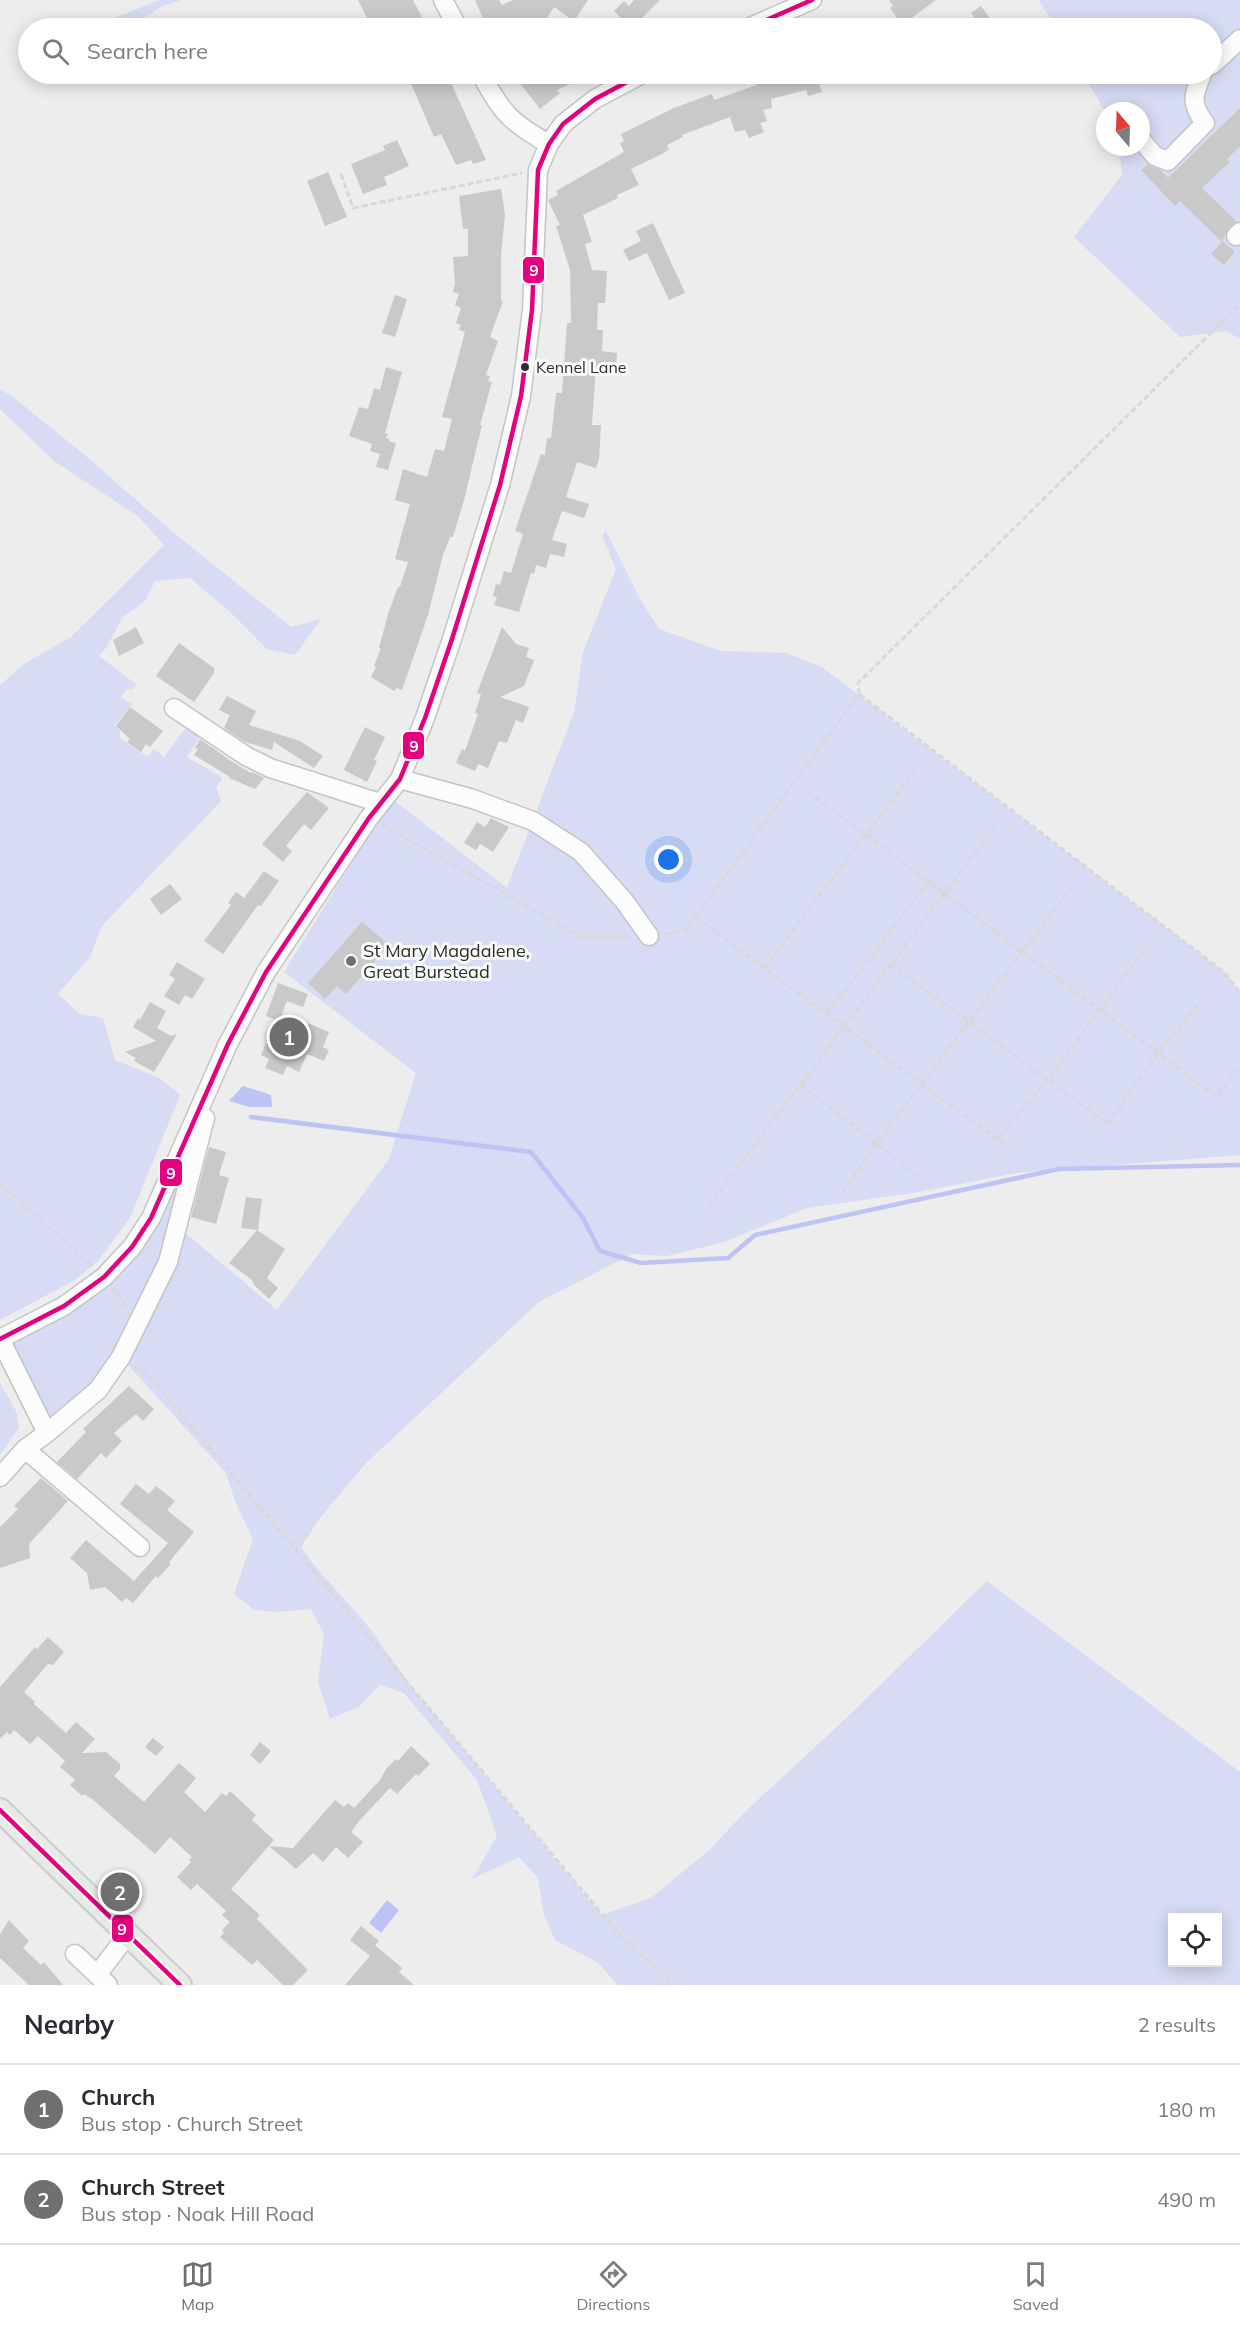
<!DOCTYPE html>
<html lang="en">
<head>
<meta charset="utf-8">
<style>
  :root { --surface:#fff; --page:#f2f2f3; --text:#2b2b33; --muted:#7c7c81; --line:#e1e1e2; --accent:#6f706f }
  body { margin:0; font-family:Mulish,sans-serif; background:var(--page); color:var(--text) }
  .controls { position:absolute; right:18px; bottom:18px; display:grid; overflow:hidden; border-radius:0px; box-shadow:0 3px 15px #0003 }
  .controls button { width:54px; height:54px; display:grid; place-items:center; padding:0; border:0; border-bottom:2px solid var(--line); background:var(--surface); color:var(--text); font:30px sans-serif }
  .compass { position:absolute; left:1096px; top:102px; width:54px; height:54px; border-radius:50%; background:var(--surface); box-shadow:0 3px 15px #0003; rotate:341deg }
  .you { position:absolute; left:669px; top:860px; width:21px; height:21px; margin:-15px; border:4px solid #fff; border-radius:50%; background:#1a73e8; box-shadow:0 0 0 9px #1a73e833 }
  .badge { display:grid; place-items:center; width:39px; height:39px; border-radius:50%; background:var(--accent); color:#fff; font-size:20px; font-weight:700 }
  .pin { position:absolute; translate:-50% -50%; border:3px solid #fff; box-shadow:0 2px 6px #0006 }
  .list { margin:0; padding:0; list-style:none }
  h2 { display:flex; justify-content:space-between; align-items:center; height:78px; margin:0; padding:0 24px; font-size:26px }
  h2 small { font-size:20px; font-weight:400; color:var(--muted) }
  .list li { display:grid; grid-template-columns:39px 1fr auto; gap:18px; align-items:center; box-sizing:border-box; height:90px; padding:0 24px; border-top:2px solid var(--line) }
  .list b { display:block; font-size:22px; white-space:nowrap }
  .list p { margin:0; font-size:20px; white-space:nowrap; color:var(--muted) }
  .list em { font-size:20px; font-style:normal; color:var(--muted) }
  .icon { flex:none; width:33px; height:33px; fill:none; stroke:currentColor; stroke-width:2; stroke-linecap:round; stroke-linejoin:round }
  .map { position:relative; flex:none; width:1240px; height:1985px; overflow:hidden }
  .search { position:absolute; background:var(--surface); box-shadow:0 3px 15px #0003; left:18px; right:18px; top:18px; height:66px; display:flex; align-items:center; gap:15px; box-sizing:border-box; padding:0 21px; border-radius:33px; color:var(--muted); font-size:22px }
  .sheet { height:258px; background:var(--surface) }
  nav { display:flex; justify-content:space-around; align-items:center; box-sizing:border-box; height:84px; border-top:2px solid var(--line); background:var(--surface); font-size:16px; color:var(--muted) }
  nav a { display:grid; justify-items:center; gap:3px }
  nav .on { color:var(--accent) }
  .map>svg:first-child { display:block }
  .green { fill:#d7dbf3; fill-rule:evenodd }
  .water { fill:#bdc3f5 }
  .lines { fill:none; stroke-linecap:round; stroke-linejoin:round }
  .stream { stroke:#bdc3f5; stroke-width:4.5 }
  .building { fill:#c8c9c8 }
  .minor-casing { stroke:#c3c4c3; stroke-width:21 }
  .major-casing { stroke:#cacbca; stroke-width:26 }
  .path { stroke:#d7d8d7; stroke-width:3; stroke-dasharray:6 3; stroke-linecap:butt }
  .minor { stroke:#fcfcfc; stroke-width:18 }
  .major { stroke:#e6e9e4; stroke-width:22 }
  .bus-1-casing { stroke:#f9fbf8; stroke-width:9 }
  .bus-1 { stroke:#e5007d; stroke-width:4.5 }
  .bus-dot { fill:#2c2d2c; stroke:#f9fbf8; stroke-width:2 }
  .poi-dot { fill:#6f706f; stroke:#f9fbf8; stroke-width:2 }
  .labels { text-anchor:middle; stroke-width:6; stroke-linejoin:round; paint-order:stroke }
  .bus-label { font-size:16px; fill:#2c2d2c; stroke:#f9fbf8; text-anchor:start }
  .poi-label { font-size:18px; fill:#2c2d2c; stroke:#f9fbf8; text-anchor:start }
  .line-badge { stroke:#f9fbf8; stroke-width:2 }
  .badge-label { font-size:16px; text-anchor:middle; font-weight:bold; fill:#fff }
</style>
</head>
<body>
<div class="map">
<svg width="1240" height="1985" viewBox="0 0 1240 1985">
  <rect width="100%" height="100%" fill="#ecedec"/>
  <path class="green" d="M 160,0 L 181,0 L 162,6 L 142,19 L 118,28 L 89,28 Z
    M 1039,0 L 1240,0 L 1240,339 L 1226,331 L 1180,337 L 1074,237 L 1122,175 L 1119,147 L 1141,147 L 1141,111 L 1105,111 L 1083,74 L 1212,74 L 1212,28 L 1056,28 Z
    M 0,389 L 13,397 L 80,451 L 175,534 L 291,627 L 321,619 L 295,655 L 267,649 L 228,610 L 190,578 L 155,581 L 145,601 L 123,617 L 106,648 L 99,656 L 137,685 L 131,690 L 128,688 L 121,697 L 132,704 L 114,726 L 120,729 L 120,738 L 148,757 L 154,749 L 164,757 L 187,726 L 201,735 L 187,757 L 223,778 L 216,788 L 221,801 L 101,927 L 90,957 L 58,994 L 80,1014 L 103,1018 L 115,1060 L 159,1078 L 180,1095 L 130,1218 L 97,1262 L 75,1280 L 0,1320 L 0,685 L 24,664 L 71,637 L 164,545 L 139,517 L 54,461 L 0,409 Z
    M 606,531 L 640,599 L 659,629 L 721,651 L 786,653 L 822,667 L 1224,972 L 1240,993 L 1240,1155 L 1016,1173 L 913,1193 L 807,1208 L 724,1242 L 667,1256 L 632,1254 L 539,1302 L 365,1464 L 320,1518 L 301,1547 L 314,1565 L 368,1626 L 416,1693 L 602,1915 L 651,1898 L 708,1851 L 749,1808 L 840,1724 L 987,1581 L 1240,1772 L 1240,1985 L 618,1985 L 597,1962 L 555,1940 L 544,1914 L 538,1878 L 519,1857 L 472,1879 L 497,1836 L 477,1780 L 404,1693 L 380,1685 L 359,1707 L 330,1719 L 318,1682 L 324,1634 L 311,1609 L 276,1612 L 254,1610 L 234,1594 L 253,1539 L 235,1501 L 226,1473 L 121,1357 L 47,1433 L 0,1339 L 64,1306 L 132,1247 L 209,1101 L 208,1118 L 183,1231 L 277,1310 L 389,1159 L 416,1073 L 284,972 L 377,822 L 387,795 L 507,888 L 574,712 L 583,652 L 616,569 L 602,536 ZM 1172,1918 L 1218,1918 L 1218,1962 L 1172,1962 Z
    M 0,1383 L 16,1411 L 19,1427 L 0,1455 Z"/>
  <path class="water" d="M 243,1086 L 271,1095 L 272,1107 L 249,1107 L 229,1101 Z
    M 387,1900 L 399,1910 L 381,1933 L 369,1923 Z"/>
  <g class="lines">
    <path class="stream" d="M 251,1117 L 531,1152 L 583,1218 L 600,1251 L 641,1263 L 728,1258 L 755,1235 L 1059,1169 L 1240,1165"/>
  </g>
  <path class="building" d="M 358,0 L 413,0 L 423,19 L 421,20 L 425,28 L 372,28 Z
    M 475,0 L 499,0 L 502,5 L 513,0 L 588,0 L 574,21 L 554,7 L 543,24 L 533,28 L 487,28 Z
    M 634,0 L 660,0 L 640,20 L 648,28 L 631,28 L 614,11 L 624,1 L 629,6 Z
    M 889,0 L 936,0 L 902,25 L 890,8 L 893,6 Z
    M 981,6 L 991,20 L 981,27 L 971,13 Z
    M 407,74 L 447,74 L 486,160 L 473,164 L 471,160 L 456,165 L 441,134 L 434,137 Z
    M 513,74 L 592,74 L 557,90 L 560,93 L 540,109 Z
    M 753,74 L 816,74 L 822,92 L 808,96 L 806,90 L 771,99 L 772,108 L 763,110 L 767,121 L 760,123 L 764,132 L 749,138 L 745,130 L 735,132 L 730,117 L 682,135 L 683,137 L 667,145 L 669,149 L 664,153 L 631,169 L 639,185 L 617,195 L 618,198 L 583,215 L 592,242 L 585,244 L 592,270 L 607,271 L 605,303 L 598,303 L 597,330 L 603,330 L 602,351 L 617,353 L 616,367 L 596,366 L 592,425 L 601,425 L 599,459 L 596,468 L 577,462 L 566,497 L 589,504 L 584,518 L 562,511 L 552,540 L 567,544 L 564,557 L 550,554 L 546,568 L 536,565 L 534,574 L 531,573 L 519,612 L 494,605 L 497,597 L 493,596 L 496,584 L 500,585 L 504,571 L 511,573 L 523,534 L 515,531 L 541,454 L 545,455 L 547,438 L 551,438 L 556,393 L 562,393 L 567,323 L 571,323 L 570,270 L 556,226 L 560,225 L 548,200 L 558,195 L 556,191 L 624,152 L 620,143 L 624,141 L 621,134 L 674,108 L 712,94 L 714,100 L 757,85 Z
    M 1240,108 L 1240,146 L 1227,159 L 1230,162 L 1202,188 L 1236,221 L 1228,229 L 1222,241 L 1235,252 L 1224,265 L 1211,254 L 1222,242 L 1180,201 L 1175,206 L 1141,170 L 1148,164 L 1160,170 L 1168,178 Z
    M 397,140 L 409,166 L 384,177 L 387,185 L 363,194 L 351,164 L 385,150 L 383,146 Z
    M 328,172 L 347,217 L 325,226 L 307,181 Z
    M 501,189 L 505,214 L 501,256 L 501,301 L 503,301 L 490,337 L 498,341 L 486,375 L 490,376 L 488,381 L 492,382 L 480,425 L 482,425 L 464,500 L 453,537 L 450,537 L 443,555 L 428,615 L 402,690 L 396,688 L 394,691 L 371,677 L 376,667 L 374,666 L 381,648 L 379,648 L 388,614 L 398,587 L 400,587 L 408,562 L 395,559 L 410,504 L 395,500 L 403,469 L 427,477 L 435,449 L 444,451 L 452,419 L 442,417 L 465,332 L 459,330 L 461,325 L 456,323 L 461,308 L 455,305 L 459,294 L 453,292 L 455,284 L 453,257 L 468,256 L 468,229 L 463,229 L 459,196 Z
    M 653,223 L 685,293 L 669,300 L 647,253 L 629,261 L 623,250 L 641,241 L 636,231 Z
    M 395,295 L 407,299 L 395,337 L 382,333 Z
    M 386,367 L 402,372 L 385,433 L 388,434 L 386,438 L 389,439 L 389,441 L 396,443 L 388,470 L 376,467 L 380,454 L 370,451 L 372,444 L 349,436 L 359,407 L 368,409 L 374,388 L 380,390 Z
    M 136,627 L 144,643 L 119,656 L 113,640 Z
    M 502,627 L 516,644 L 529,648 L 526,657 L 534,660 L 524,686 L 500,697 L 529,707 L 523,723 L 516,720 L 507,743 L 499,741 L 488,768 L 478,764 L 475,771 L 456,763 L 462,749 L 465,751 L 478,714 L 475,713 L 481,694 L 477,693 Z
    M 179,643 L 214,668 L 214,673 L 194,702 L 156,676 Z
    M 227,696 L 256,711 L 249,725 L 300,741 L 323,756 L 314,768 L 274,742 L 272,750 L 245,742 L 224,728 L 230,715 L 219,710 Z
    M 130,707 L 163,731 L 150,747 L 146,744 L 141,752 L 127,742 L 130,739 L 116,726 Z
    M 365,727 L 385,737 L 374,760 L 377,761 L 367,782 L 344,770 Z
    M 200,739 L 231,761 L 251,773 L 252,772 L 264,778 L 255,789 L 229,778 L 230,777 L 194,755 L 198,749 L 195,748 Z
    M 307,792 L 329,808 L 311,830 L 304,824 L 286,846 L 292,851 L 283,862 L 262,844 Z
    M 491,818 L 509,827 L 493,852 L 480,844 L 476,850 L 464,843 L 477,822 L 485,827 Z
    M 264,871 L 279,881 L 261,906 L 258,905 L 223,954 L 204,941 L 231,905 L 228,903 L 236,892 L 244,898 Z
    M 170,884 L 182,899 L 161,915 L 150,899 Z
    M 362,922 L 389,945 L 346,994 L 337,986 L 325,999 L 308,983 Z
    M 177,962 L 205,979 L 192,999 L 185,995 L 179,1005 L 164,996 L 175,979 L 169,975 Z
    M 278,983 L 308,994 L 303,1007 L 287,1001 L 279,1021 L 266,1016 Z
    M 150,1002 L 166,1011 L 157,1028 L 171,1036 L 177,1034 L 154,1072 L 134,1061 L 136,1058 L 125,1052 L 156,1041 L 133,1027 L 138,1018 L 140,1020 Z
    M 308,1023 L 329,1032 L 323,1047 L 329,1050 L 324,1061 L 307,1054 L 299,1072 L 287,1066 L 283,1075 L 265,1068 L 269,1059 L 261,1055 L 266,1043 L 268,1045 L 277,1025 L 303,1036 Z
    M 209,1147 L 226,1152 L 219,1175 L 229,1178 L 216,1224 L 191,1217 Z
    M 246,1197 L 262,1199 L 258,1230 L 241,1228 Z
    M 257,1230 L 285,1249 L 267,1278 L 278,1288 L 269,1299 L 254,1285 L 252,1280 L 229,1263 Z
    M 129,1386 L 154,1409 L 143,1421 L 136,1414 L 114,1433 L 122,1441 L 106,1458 L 101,1453 L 77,1479 L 57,1462 L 86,1432 L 83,1429 Z
    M 41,1478 L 68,1501 L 29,1544 L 30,1558 L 0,1568 L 0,1527 L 18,1509 L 14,1506 Z
    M 136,1484 L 149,1494 L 156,1486 L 175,1501 L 167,1510 L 194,1532 L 169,1562 L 171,1564 L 158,1578 L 156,1576 L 133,1603 L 126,1598 L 122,1602 L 105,1587 L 90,1590 L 87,1573 L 70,1558 L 86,1540 L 134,1581 L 168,1543 L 120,1504 Z
    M 48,1637 L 64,1652 L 53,1665 L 48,1664 L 24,1692 L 35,1702 L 34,1704 L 66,1733 L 76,1722 L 95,1739 L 82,1753 L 106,1752 L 120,1764 L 120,1769 L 114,1776 L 144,1802 L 179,1763 L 196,1778 L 184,1792 L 205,1812 L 222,1793 L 226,1796 L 230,1791 L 256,1815 L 252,1820 L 274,1840 L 231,1889 L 260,1915 L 257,1919 L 308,1970 L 293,1985 L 283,1985 L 257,1960 L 252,1965 L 220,1937 L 224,1933 L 222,1930 L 230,1922 L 222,1915 L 226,1911 L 197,1884 L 191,1890 L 177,1877 L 191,1862 L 189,1860 L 192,1857 L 170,1837 L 155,1854 L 92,1799 L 84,1794 L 82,1796 L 70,1785 L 75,1780 L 60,1767 L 65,1761 L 38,1736 L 30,1744 L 14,1730 L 10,1735 L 7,1732 L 0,1739 L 0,1687 L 35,1647 L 37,1649 Z
    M 153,1738 L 164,1747 L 156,1756 L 145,1747 Z
    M 260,1742 L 271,1751 L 260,1764 L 250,1755 Z
    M 411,1746 L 430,1764 L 418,1776 L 416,1774 L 397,1794 L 390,1788 L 359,1821 L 351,1832 L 363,1842 L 348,1858 L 336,1847 L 323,1862 L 313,1853 L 296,1869 L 269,1846 L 293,1848 L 335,1800 L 344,1807 L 348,1803 L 354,1808 L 380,1780 L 386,1769 L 396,1759 L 398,1761 Z
    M 9,1920 L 29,1941 L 23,1948 L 41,1965 L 44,1962 L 63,1985 L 29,1985 L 0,1958 L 0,1934 Z
    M 361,1926 L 379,1941 L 375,1945 L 402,1968 L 399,1972 L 414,1985 L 345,1985 L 370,1956 L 350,1940 Z"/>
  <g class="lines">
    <g class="minor-casing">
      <path id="minor" d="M 443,0 L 458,28
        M 748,28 L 812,0
        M 1212,65 L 1240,39
        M 481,74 C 501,112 511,123 549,144
        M 1143,142 L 1155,156 L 1168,161 L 1205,123 C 1190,104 1193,95 1202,74
        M 1236,236 L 1240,232
        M 174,708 L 246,756 L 270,768 L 380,803
        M 400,779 L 473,799 L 533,821 L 581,852 L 625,902 L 649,936
        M 0,1339 L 64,1306 L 104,1277 L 132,1247 L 151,1218 L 228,1044 L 266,972 L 369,818 L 400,779 L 425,718 L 452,639 L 500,485 L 521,396 L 532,310 L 538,170 L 549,144 L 563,124 L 595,99 L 642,74
        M 0,1339 L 47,1433 L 25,1449 L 0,1477
        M 47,1433 L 98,1390 L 121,1357 L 168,1262 L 205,1118
        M 25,1449 L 140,1547
        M 75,1954 L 108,1985
        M 97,1975 L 129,1933"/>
    </g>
    <g class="major-casing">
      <path id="major" d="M 0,1810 L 180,1985"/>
    </g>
    <path class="path" d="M 341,174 L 353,208 L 522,173
      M 859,694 L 858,683 L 1240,304
      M 808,792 L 1217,1097 L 1240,1067
      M 382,825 L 584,938 L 628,937
      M 695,917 L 1009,1148
      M 665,934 L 685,931 L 859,694 L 1224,972 L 1240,993
      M 890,964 L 1108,1124 L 1158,1053 L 1206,995
      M 764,968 L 916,769
      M 827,1014 L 929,881
      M 800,1084 L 920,1178
      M 997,1139 L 1048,1080 L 1148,945
      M 0,1183 L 92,1266
      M 842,1193 L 876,1144 L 1075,882
      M 709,1206 L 996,825
      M 113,1288 L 127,1307
      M 134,1367 L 152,1379 L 626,1942 L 675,1985"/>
    <use href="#minor" class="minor"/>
    <use href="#major" class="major"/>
    <g class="bus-1-casing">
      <path id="bus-1" d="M 748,28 L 812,0
        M 0,1339 L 64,1306 L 104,1277 L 132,1247 L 151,1218 L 228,1044 L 266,972 L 369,818 L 400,779 L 425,718 L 452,639 L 500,485 L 521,396 L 532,310 L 538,170 L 549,144 L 563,124 L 595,99 L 642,74
        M 0,1810 L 180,1985"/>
    </g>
    <use href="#bus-1" class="bus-1"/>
  </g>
  <circle class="bus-dot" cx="525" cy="367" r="5"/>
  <circle class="poi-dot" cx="351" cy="961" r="6"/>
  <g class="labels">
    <g class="bus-label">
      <text x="536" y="373">Kennel Lane</text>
    </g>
    <g class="poi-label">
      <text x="363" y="957">St Mary Magdalene,<tspan x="363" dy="21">Great Burstead</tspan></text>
    </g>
  </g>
  <g class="line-badge">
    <rect x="522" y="256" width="23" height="28" rx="6" fill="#e5007d"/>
    <rect x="402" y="731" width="23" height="29" rx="6" fill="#e5007d"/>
    <rect x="159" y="1158" width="24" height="29" rx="6" fill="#e5007d"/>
    <rect x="111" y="1914" width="23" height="29" rx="6" fill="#e5007d"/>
  </g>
  <g class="badge-label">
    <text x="534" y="276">9</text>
    <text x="414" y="752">9</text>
    <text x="171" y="1179">9</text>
    <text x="122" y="1935">9</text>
  </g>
</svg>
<div class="controls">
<button><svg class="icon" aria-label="locate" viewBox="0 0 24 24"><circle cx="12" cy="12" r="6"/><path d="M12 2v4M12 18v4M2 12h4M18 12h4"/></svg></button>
</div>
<svg class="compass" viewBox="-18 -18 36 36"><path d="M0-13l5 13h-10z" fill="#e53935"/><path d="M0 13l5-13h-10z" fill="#7c7c81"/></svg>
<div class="you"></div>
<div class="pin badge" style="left:289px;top:1037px">1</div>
<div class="pin badge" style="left:120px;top:1892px">2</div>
<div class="search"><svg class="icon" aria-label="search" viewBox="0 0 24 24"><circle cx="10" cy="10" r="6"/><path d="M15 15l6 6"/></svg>Search here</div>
</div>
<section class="sheet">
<h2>Nearby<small>2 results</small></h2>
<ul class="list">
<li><span class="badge">1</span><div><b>Church</b><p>Bus stop · Church Street</p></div><em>180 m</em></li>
<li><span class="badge">2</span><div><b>Church Street</b><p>Bus stop · Noak Hill Road</p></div><em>490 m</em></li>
</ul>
</section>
<nav>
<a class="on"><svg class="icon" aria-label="map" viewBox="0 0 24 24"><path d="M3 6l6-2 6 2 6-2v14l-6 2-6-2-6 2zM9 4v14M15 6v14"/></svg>Map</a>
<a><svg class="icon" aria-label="directions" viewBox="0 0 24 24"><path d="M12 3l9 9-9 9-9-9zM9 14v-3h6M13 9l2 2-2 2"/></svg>Directions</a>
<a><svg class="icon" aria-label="saved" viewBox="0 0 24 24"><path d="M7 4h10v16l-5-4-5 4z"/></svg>Saved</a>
</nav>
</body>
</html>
